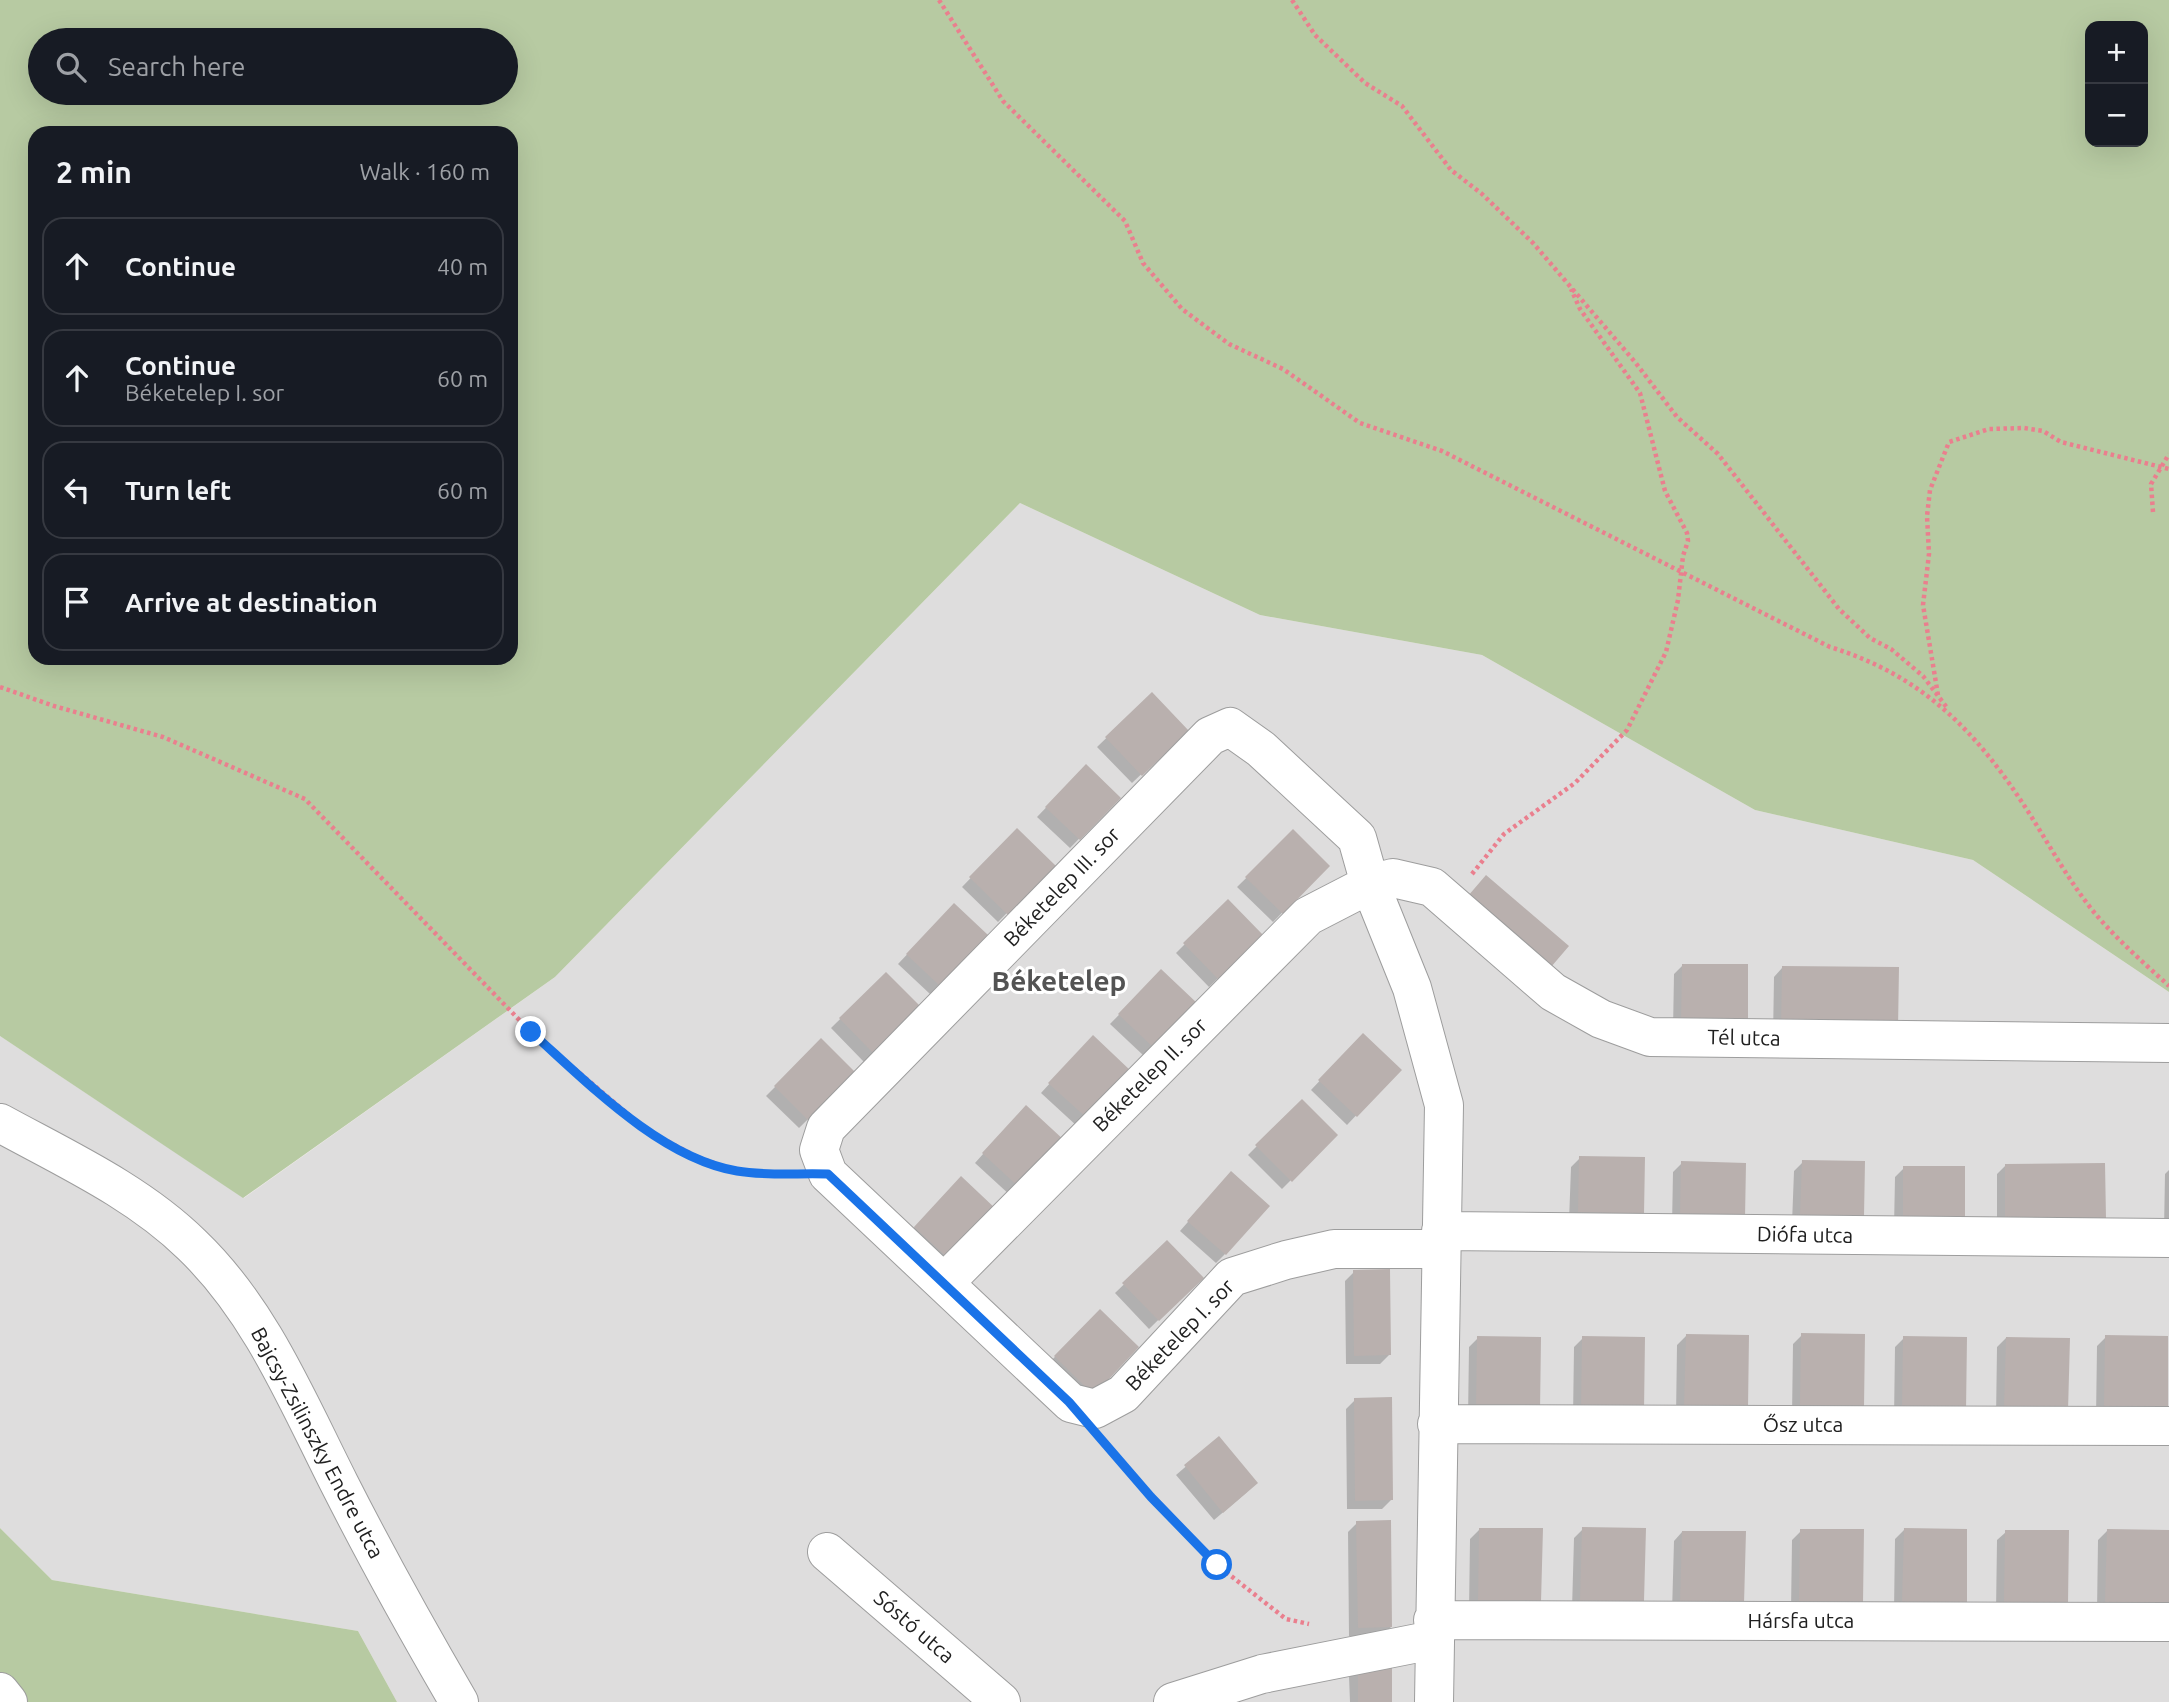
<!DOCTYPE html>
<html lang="en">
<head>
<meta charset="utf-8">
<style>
  :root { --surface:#171b24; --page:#242831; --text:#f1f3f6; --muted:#9ea1a6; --line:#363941 }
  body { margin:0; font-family:Ubuntu,sans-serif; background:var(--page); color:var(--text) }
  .controls { position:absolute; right:21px; top:21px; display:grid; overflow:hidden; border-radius:14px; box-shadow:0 7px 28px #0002 }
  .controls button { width:63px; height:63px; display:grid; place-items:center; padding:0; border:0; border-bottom:2px solid var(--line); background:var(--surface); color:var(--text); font:35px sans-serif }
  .stop { position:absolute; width:21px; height:21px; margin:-16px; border:5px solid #1a73e8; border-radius:50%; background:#fff }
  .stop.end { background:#1a73e8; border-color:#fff; box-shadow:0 2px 7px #0008 }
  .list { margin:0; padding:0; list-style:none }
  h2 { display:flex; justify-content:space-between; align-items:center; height:91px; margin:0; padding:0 28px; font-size:30px }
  h2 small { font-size:23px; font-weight:400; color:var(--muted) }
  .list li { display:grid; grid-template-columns:46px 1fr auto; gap:21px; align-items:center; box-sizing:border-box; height:98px; margin:0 14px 14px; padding:0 14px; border:2px solid var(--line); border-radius:21px }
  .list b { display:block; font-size:26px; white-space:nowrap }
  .list p { margin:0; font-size:23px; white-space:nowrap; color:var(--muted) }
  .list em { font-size:23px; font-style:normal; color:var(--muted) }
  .icon { flex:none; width:38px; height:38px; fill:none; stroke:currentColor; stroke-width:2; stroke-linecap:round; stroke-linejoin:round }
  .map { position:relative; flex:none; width:2169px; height:1702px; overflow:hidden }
  .search { position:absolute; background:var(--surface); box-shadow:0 7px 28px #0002; left:28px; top:28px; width:490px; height:77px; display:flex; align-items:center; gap:18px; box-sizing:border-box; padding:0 24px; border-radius:38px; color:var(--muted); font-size:26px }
  .panel { position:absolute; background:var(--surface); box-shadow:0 7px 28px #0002; left:28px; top:126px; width:490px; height:539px; border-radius:21px }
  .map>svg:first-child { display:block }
  .residential { fill:#dedddd }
  .forest { fill:#b7caa2; fill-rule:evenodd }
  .shadow { fill:#0003 }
  .building { fill:#b9b0ae }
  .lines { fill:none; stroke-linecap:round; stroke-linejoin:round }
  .minor-casing { stroke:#9d9d9d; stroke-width:40 }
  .path { stroke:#ea7f8e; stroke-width:4.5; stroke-dasharray:3.5 3.5; stroke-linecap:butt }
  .minor { stroke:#fff; stroke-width:38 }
  .route { stroke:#1a73e8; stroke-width:9 }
  .labels { text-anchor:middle; stroke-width:6; stroke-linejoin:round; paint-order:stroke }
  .street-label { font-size:21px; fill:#202020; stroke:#fff }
  .district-label { font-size:28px; font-weight:bold; fill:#535353; stroke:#fff }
</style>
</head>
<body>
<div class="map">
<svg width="2169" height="1702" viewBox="0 0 2169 1702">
  <rect width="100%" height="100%" fill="#efebe8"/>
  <path class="residential" d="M 1020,503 L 1260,615 L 1482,655 L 1755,810 L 1973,860 L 2169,992 L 2169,1702 L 397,1702 L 358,1631 L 52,1580 L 0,1528 L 0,1036 L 244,1198 L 555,977 Z"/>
  <path class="forest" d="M 0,0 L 2169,0 L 2169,992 L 1973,860 L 1755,810 L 1482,655 L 1260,615 L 1020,503 L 555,977 L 243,1198 L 0,1036 ZM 2090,26 L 2143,26 L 2143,142 L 2090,142 ZM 40,40 L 506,40 L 506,93 L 40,93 ZM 35,133 L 511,133 L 511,658 L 35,658 Z
    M 0,1528 L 52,1580 L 358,1631 L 397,1702 L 0,1702 Z"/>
  <path class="shadow" d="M 1152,694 L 1187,731 L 1132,783 L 1097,747 Z
    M 1086,766 L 1119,798 L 1070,848 L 1037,817 Z
    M 1017,830 L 1053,866 L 998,922 L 962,887 Z
    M 1293,832 L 1328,866 L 1273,922 L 1237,887 Z
    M 1228,901 L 1261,936 L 1209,987 L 1176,953 Z
    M 954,905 L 986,935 L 930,994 L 898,964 Z
    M 1683,965 L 1746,966 L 1673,1030 L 1674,974 Z
    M 1782,968 L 1887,1037 L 1773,1037 L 1774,977 Z
    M 1162,971 L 1195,1004 L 1144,1056 L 1110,1024 Z
    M 886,974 L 919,1008 L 864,1062 L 831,1028 Z
    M 1363,1035 L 1399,1070 L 1347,1125 L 1311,1090 Z
    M 821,1041 L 854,1074 L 799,1128 L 766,1096 Z
    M 1084,1046 L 1086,1118 L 1078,1127 L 1041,1093 Z
    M 1302,1101 L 1336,1135 L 1282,1189 L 1248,1155 Z
    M 1017,1116 L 1063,1141 L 1011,1196 L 975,1163 Z
    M 1580,1158 L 1642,1214 L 1569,1221 L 1571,1167 Z
    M 1803,1162 L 1862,1216 L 1792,1223 L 1794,1171 Z
    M 1682,1163 L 1744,1164 L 1672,1225 L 1673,1172 Z
    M 2006,1165 L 2095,1228 L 1997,1228 L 1997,1174 Z
    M 1904,1168 L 1963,1218 L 1894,1227 L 1895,1177 Z
    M 2169,1170 L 2169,1230 L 2164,1230 L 2165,1174 Z
    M 961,1179 L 995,1210 L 940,1268 L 906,1236 Z
    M 1223,1182 L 1225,1254 L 1216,1263 L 1180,1231 Z
    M 1167,1243 L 1201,1278 L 1149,1329 L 1115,1293 Z
    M 1354,1272 L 1389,1355 L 1380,1364 L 1346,1364 L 1345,1281 Z
    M 1100,1311 L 1084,1402 L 1046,1366 Z
    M 1802,1335 L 1863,1335 L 1792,1415 L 1793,1344 Z
    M 1686,1336 L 1737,1416 L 1676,1416 L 1677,1345 Z
    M 2106,1337 L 2157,1417 L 2096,1417 L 2097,1346 Z
    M 1478,1338 L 1539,1339 L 1468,1418 L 1469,1347 Z
    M 1583,1338 L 1643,1410 L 1573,1418 L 1574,1347 Z
    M 1904,1338 L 1965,1339 L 1894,1418 L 1895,1347 Z
    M 2006,1338 L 2058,1419 L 1996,1418 L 1997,1347 Z
    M 1355,1400 L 1391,1500 L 1382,1509 L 1347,1509 L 1346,1409 Z
    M 1219,1438 L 1247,1492 L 1214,1520 L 1176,1475 Z
    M 1357,1523 L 1391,1627 L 1382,1636 L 1349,1636 L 1348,1532 Z
    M 1583,1529 L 1643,1601 L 1634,1609 L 1572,1609 L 1574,1538 Z
    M 1479,1530 L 1540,1601 L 1469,1610 L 1470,1539 Z
    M 1904,1530 L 1965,1602 L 1894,1610 L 1895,1539 Z
    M 1801,1531 L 1861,1602 L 1791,1610 L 1792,1540 Z
    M 2107,1531 L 2158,1611 L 2097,1611 L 2098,1540 Z
    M 1682,1532 L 1743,1604 L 1672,1612 L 1674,1541 Z
    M 2006,1532 L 2057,1612 L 1996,1611 L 1997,1540 Z
    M 1358,1668 L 1390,1702 L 1350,1702 L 1349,1677 Z"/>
  <path class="building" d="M 1152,692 L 1189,731 L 1142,776 L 1105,737 Z
    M 1086,764 L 1121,798 L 1080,840 L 1045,807 Z
    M 1017,828 L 1056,866 L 1008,915 L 969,877 Z
    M 1293,829 L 1330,866 L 1283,914 L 1245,877 Z
    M 1486,875 L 1569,946 L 1545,974 L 1462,903 Z
    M 1228,899 L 1264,936 L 1218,979 L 1183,943 Z
    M 954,903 L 988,935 L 940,986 L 906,954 Z
    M 1682,964 L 1748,964 L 1748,1023 L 1681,1022 Z
    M 1782,966 L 1899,967 L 1898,1029 L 1781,1028 Z
    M 1161,969 L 1198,1004 L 1154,1048 L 1118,1014 Z
    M 886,972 L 922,1008 L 874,1054 L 839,1018 Z
    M 1363,1033 L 1402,1070 L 1357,1117 L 1318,1080 Z
    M 1093,1035 L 1132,1072 L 1088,1119 L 1048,1083 Z
    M 821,1038 L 857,1074 L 809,1121 L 774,1086 Z
    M 1302,1099 L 1338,1135 L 1292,1182 L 1255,1145 Z
    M 1026,1105 L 1065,1141 L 1021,1189 L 982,1153 Z
    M 1579,1156 L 1645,1157 L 1644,1214 L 1578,1212 Z
    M 1802,1160 L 1865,1161 L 1864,1216 L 1800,1215 Z
    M 1681,1161 L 1746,1163 L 1745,1218 L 1680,1217 Z
    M 2105,1163 L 2106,1219 L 2005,1220 L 2005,1164 Z
    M 1903,1166 L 1965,1166 L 1965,1219 L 1903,1219 Z
    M 1231,1171 L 1270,1206 L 1226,1255 L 1187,1221 Z
    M 961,1176 L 997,1210 L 950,1260 L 914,1227 Z
    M 1167,1240 L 1204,1278 L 1159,1321 L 1122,1283 Z
    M 1390,1269 L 1391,1355 L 1354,1356 L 1353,1270 Z
    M 1100,1309 L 1139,1347 L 1094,1395 L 1054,1356 Z
    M 1801,1333 L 1865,1334 L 1864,1407 L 1800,1406 Z
    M 1686,1334 L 1749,1335 L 1748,1408 L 1684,1408 Z
    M 2105,1335 L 2168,1336 L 2168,1409 L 2104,1409 Z
    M 1477,1336 L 1541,1337 L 1540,1411 L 1476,1409 Z
    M 1582,1336 L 1645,1337 L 1644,1411 L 1581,1410 Z
    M 1903,1336 L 1967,1337 L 1966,1411 L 1902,1410 Z
    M 2006,1337 L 2070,1338 L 2068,1411 L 2004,1410 Z
    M 1392,1397 L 1393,1500 L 1355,1501 L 1354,1398 Z
    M 1219,1436 L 1258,1483 L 1223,1513 L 1184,1465 Z
    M 1391,1520 L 1392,1627 L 1358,1628 L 1356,1521 Z
    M 1582,1527 L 1646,1528 L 1644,1601 L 1580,1601 Z
    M 1479,1528 L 1543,1528 L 1541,1602 L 1478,1602 Z
    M 1904,1528 L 1967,1529 L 1967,1603 L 1902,1602 Z
    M 1800,1529 L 1864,1529 L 1863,1603 L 1799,1602 Z
    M 2107,1529 L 2169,1530 L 2169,1603 L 2105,1602 Z
    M 2005,1530 L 2069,1530 L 2068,1604 L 2004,1603 Z
    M 1682,1531 L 1746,1531 L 1744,1604 L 1680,1604 Z
    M 1358,1666 L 1392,1666 L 1392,1702 L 1358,1702 Z"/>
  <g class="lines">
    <g class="minor-casing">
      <path id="minor" d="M 0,1123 C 66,1159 138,1192 192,1245 C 260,1310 297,1400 339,1483 C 377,1558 417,1630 459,1702
        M 1441,1231 L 2169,1238
        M 944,1283 L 1308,916 L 1370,884 L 1393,878 L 1432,887 L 1553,992 L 1601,1019 L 1650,1037 L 2169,1043
        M 1437,1424 L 2169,1426
        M 827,1552 L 1001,1702
        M 1433,1620 L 2169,1622
        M 0,1692 L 8,1702
        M 1173,1702 L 1262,1674 L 1433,1640
        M 1434,1702 L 1444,1105 L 1412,988 L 1370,884 L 1357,838 L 1261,749 L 1230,727 L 1210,736 L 826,1128 L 819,1150 L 828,1174 L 1071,1403 L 1095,1409 L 1123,1394 L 1232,1277 L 1286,1260 L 1334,1249 L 1440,1249"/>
    </g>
    <path class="path" d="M 939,0 L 1003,101 L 1125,221 L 1143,263 L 1182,309 L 1229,344 L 1283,369 L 1360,423 L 1442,451 L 1830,647 C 1924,676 1978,733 2029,813 C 2050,846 2069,881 2093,911 C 2116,939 2143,962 2169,986
      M 1292,0 L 1315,35 L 1365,83 L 1402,106 L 1451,170 L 1482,194 L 1533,243 L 1635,362 L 1677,417 L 1718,454 L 1839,609 L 1870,638 L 1891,649 L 1923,676 L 1948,709
      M 2153,512 L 2151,484 L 2169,454
      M 0,687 L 54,706 L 163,737 L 305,799 L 531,1032 L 648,1131 L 697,1157 L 736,1171 L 789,1173
      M 1938,695 L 1923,605 L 1929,554 L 1927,516 L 1930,490 L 1949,442 L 1989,429 L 2024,428 L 2043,431 L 2061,442 L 2169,469
      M 1472,874 L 1504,834 L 1575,783 L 1627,730 L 1666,652 L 1678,600 L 1683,556 L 1688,541 L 1687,533 L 1665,491 L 1640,393 L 1580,309 L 1571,289
      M 1106,1445 L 1151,1497 L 1217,1565 L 1286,1619 L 1309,1624"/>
    <use href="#minor" class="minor"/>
  </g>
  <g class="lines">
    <path class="route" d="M 531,1032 C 587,1082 660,1158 737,1171 C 766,1176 798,1173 828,1174 L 1069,1402 L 1151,1497 L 1217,1565"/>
  </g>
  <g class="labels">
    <g class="street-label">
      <text transform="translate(1062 887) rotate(-46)" y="7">Béketelep III. sor</text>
      <text transform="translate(1744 1038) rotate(1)" y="7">Tél utca</text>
      <text transform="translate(1150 1075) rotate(-45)" y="7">Béketelep II. sor</text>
      <text transform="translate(1805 1235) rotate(1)" y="7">Diófa utca</text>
      <text transform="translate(1180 1335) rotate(-46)" y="7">Béketelep I. sor</text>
      <text x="1803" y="1432">Ősz utca</text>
      <text transform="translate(317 1443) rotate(62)" y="7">Bajcsy-Zsilinszky Endre utca</text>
      <text x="1801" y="1628">Hársfa utca</text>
      <text transform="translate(914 1627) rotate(41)" y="7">Sóstó utca</text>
    </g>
    <g class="district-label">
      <text x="1059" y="991">Béketelep</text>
    </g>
  </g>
</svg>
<div class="controls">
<button>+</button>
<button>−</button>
</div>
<div class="stop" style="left:1217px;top:1565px"></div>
<div class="stop end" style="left:531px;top:1032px"></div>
<div class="search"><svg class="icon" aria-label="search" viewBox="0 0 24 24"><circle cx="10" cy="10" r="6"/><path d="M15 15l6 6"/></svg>Search here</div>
<section class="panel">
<h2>2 min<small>Walk · 160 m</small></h2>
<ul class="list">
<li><svg class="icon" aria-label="ahead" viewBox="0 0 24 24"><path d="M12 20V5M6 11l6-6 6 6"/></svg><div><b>Continue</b></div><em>40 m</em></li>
<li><svg class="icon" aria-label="ahead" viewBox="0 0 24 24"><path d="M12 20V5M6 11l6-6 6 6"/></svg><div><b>Continue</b><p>Béketelep I. sor</p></div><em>60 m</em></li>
<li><svg class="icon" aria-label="left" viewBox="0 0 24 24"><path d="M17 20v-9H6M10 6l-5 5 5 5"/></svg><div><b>Turn left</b></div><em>60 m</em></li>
<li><svg class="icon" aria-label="arrive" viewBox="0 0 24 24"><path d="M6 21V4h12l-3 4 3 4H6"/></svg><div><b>Arrive at destination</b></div></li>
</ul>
</section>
</div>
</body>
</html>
